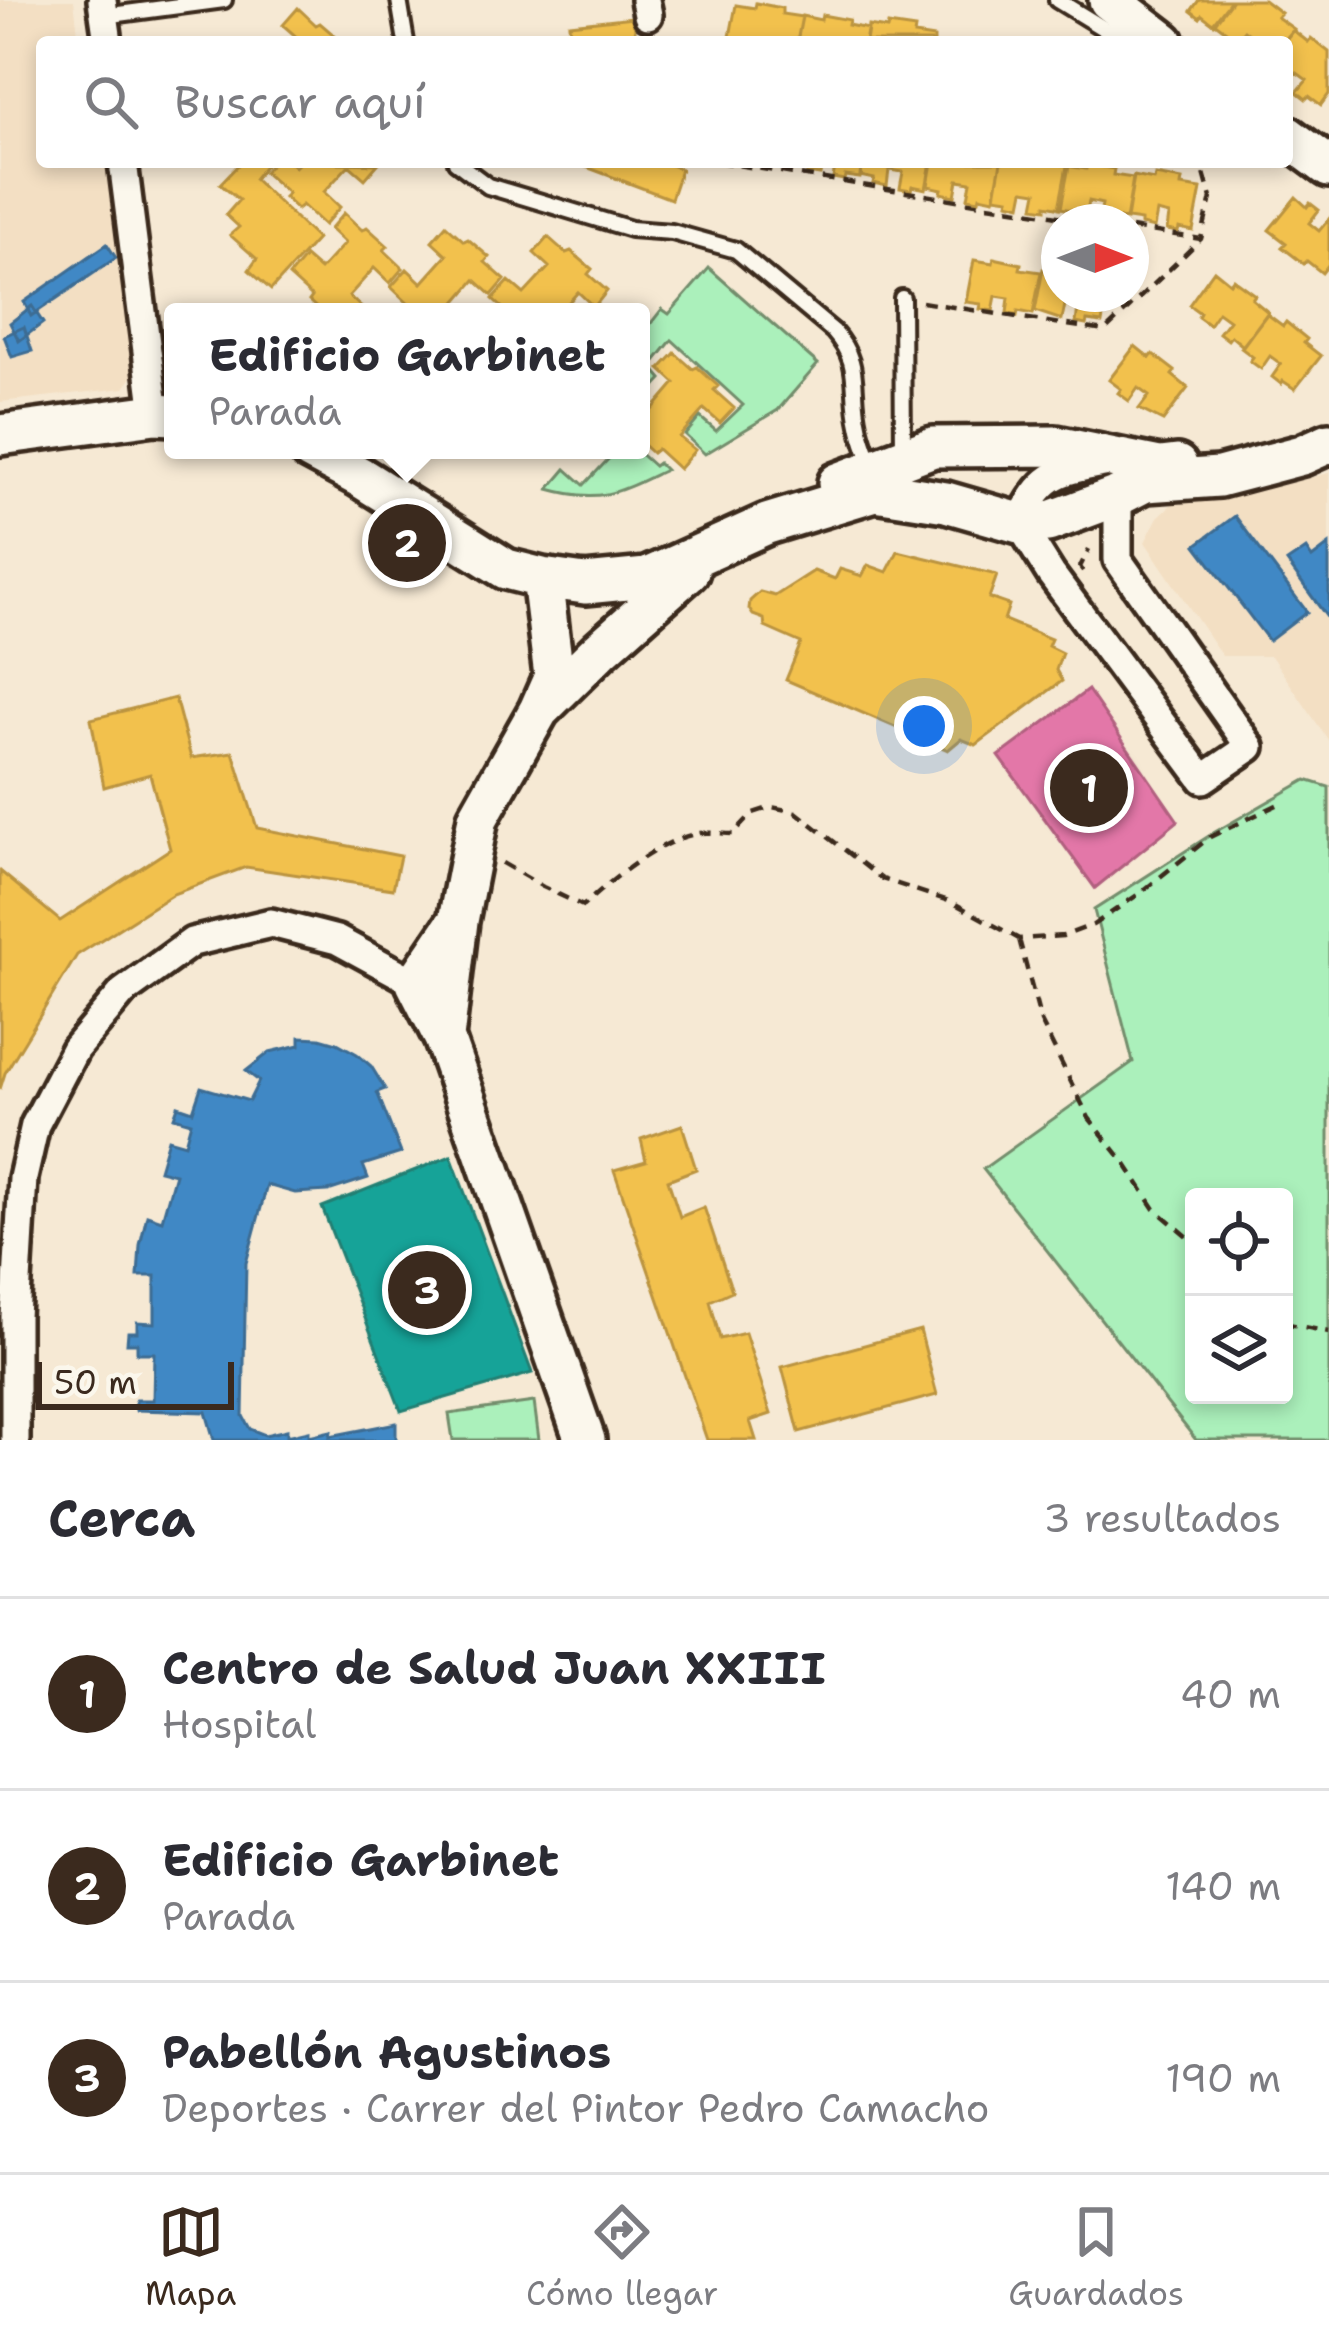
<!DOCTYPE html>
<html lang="es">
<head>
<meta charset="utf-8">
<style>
  :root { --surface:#fff; --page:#f7f7f7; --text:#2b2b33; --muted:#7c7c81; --line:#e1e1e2; --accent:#3b2a1e }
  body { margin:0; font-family:"Shantell Sans",sans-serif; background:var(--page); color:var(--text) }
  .controls { position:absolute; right:36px; bottom:36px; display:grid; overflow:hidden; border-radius:12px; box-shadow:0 6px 18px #0003 }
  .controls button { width:108px; height:108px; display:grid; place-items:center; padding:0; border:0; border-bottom:3px solid var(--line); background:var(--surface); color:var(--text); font:60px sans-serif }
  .compass { position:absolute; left:1041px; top:204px; width:108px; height:108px; border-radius:50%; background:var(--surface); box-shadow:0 6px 18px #0003; rotate:90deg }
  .scale { position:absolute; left:36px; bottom:30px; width:198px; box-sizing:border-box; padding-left:12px; border:6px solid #3b2a1e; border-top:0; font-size:33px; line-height:42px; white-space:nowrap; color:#3b2a1e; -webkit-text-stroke:9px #fbf7ec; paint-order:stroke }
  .you { position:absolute; left:924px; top:726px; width:42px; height:42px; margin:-30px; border:9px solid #fff; border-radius:50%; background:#1a73e8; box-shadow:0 0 0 18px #1a73e833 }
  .badge { display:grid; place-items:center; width:78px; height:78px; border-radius:50%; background:var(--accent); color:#fff; font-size:39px; font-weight:700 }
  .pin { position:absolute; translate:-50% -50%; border:6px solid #fff; box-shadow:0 3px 12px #0006 }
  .popup { position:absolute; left:164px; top:303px; width:486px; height:156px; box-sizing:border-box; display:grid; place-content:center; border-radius:12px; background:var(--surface); filter:drop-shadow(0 3px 9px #0005); font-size:39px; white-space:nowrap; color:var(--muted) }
  .popup b { font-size:45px; color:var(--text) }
  .popup::after { content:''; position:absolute; left:50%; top:100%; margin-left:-24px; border:24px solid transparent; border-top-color:var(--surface) }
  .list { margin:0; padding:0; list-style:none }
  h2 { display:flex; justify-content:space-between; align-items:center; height:156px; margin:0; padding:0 48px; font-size:51px }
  h2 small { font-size:39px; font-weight:400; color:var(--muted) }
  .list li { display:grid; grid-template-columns:78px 1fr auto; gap:36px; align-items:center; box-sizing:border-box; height:192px; padding:0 48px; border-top:3px solid var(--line) }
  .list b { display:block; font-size:45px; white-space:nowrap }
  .list p { margin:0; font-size:39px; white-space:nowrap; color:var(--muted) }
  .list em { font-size:39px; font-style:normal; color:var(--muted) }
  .icon { flex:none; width:66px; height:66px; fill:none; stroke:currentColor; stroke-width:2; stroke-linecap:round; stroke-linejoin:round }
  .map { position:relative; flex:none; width:1329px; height:1440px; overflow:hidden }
  .search { position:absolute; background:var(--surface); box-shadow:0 6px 18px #0003; left:36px; right:36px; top:36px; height:132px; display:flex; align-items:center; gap:30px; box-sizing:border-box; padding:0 42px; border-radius:12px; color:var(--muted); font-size:45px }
  .sheet { height:732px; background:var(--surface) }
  nav { display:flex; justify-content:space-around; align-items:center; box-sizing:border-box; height:168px; border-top:3px solid var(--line); background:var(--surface); font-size:33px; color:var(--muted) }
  nav a { display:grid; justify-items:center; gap:6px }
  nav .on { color:var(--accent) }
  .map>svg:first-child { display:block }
  .built { fill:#f3dfc3 }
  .green { fill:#abf0bb; stroke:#738d6c; stroke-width:3; fill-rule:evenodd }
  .homes { fill:#f2c14e; stroke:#bb9440; stroke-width:3 }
  .schools { fill:#3f88c5; stroke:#3e6c93; stroke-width:3 }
  .health { fill:#e377a8; stroke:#b1607f; stroke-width:3 }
  .public { fill:#17a398; stroke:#227f73; stroke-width:3 }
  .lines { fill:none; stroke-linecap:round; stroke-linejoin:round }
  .lane-casing { stroke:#3b2a1e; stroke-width:22 }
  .street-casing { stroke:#3b2a1e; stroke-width:36 }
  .secondary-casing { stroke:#3b2a1e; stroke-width:48 }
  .path { stroke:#3b2a1e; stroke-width:4.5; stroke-dasharray:12 9; stroke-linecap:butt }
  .lane { stroke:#fbf7ec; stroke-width:14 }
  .street { stroke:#fbf7ec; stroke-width:27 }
  .secondary { stroke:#fbf7ec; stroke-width:39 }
</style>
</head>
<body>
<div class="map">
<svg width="1329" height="1440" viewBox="0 0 1329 1440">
  <rect width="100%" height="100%" fill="#f6e9d4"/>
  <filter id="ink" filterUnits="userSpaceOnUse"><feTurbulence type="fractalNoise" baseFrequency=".00833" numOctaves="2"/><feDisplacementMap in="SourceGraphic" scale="24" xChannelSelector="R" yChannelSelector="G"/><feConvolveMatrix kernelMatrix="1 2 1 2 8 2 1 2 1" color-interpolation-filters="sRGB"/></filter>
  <g filter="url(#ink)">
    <path class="built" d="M 0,0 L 74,0 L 79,42 L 42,42 L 42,162 L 109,162 L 135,373 L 124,388 L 0,402 Z
      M 1329,473 L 1329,741 L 1271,656 L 1222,656 L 1145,542 L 1158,517 L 1172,504 L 1240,495 Z"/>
    <path class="green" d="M 709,268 L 818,364 L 778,410 L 705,454 L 685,435 L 700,417 L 716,431 L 743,405 L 672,340 L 651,366 L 662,379 L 646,396 L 641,391 L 641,336 L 662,309 L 669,314 Z
      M 617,450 L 636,450 L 654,466 L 658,463 L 665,470 C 619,492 601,504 549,489 L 566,469 L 584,485 Z
      M 1306,780 L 1329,787 L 1329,1440 L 1196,1440 L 983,1169 L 1133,1062 L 1094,910 L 1215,832 ZM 1284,1197 L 1284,1395 L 1194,1395 L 1194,1197 Z
      M 534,1402 L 539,1440 L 453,1440 L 449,1414 Z"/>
    <path class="homes" d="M 1199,0 L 1232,0 L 1214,24 L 1202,15 L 1200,18 L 1191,11 Z
      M 1231,0 L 1264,0 L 1281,13 L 1277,17 L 1294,29 L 1284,42 L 1251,42 L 1254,38 L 1244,30 L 1233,42 L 1224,35 L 1226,31 L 1214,22 Z
      M 756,3 L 782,8 L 782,14 L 802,17 L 797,42 L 729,42 L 736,5 L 755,8 Z
      M 298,8 L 316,25 L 320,23 L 341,41 L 296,42 L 299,39 L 283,25 Z
      M 822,15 L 849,20 L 848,25 L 868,29 L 866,42 L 797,42 L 802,16 L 821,20 Z
      M 634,17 L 636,42 L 571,42 L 569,24 Z
      M 888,25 L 915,29 L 914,35 L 934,38 L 934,42 L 865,42 L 868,26 L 887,29 Z
      M 1293,30 L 1308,42 L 1311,38 L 1329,52 L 1329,94 L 1321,105 L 1309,96 L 1306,99 L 1297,92 L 1307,80 L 1296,72 L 1287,84 L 1287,42 L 1283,42 Z
      M 241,162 L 268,162 L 254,179 L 317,239 L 271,290 L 249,270 L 257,259 L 230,235 L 239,227 L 226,215 L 239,200 L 220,184 Z
      M 273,162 L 290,162 L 295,167 L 300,162 L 378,164 L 365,179 L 349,165 L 324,192 L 340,207 L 324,225 L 302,205 L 297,209 L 284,197 L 288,193 L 264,172 Z
      M 573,162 L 664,162 L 681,169 L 671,199 Z
      M 794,162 L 823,162 L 820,175 L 807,173 L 808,168 L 793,166 Z
      M 836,162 L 863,162 L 860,178 L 845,176 L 844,180 L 833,178 Z
      M 862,162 L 931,162 L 926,189 L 912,186 L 911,190 L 900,188 L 903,172 L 889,170 L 887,186 L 873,183 L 874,179 L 860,176 Z
      M 932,162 L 1001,162 L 994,199 L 980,196 L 979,200 L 968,198 L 971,182 L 958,180 L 955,196 L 941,193 L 942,189 L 928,186 Z
      M 1001,162 L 1049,162 L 1069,166 L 1061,208 L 1046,205 L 1046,209 L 1034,207 L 1037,192 L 1024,190 L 1021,205 L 1008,202 L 1009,198 L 995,196 Z
      M 1087,164 L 1114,169 L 1113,175 L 1133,178 L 1126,220 L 1111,217 L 1110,221 L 1099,219 L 1102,204 L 1089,201 L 1086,217 L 1073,214 L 1074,210 L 1059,208 L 1067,166 L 1086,169 Z
      M 1155,175 L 1182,180 L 1181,186 L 1201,189 L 1193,231 L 1179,228 L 1178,232 L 1167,230 L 1169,215 L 1157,212 L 1154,228 L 1141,225 L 1141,221 L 1127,219 L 1134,176 L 1154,180 Z
      M 1296,197 L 1307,207 L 1310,203 L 1319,210 L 1309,223 L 1319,231 L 1329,219 L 1329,264 L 1322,273 L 1307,261 L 1304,264 L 1282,247 L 1286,243 L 1269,230 Z
      M 344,213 L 362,230 L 367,227 L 388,246 L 384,250 L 403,268 L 390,283 L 374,268 L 349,296 L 364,310 L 363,312 L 330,312 L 326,309 L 321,312 L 309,301 L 312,297 L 289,276 L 305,257 L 320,270 L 345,243 L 330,229 Z
      M 446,225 L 464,241 L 468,239 L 489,257 L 485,262 L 505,280 L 492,295 L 475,280 L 451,308 L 455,312 L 412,312 L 414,309 L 391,287 L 407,269 L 422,283 L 447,255 L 432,241 Z
      M 548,237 L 566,253 L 571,251 L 592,269 L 588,274 L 607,291 L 594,307 L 578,292 L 560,312 L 507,312 L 493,299 L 509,281 L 524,294 L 549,267 L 534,253 Z
      M 994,258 L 1021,264 L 1020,269 L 1041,272 L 1033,314 L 1018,311 L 1017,316 L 1007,313 L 1009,298 L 996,296 L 993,311 L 980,309 L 981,304 L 966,302 L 974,260 L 993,263 Z
      M 1043,269 L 1059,272 L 1059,294 L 1107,294 L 1102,323 L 1087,321 L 1086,325 L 1076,323 L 1078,307 L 1065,305 L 1062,320 L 1035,311 Z
      M 1214,270 L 1230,283 L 1233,279 L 1255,295 L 1252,299 L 1268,312 L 1243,346 L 1231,336 L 1228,340 L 1219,333 L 1229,320 L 1218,312 L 1209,325 L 1198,317 L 1200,313 L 1189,305 Z
      M 1267,314 L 1283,326 L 1286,322 L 1307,339 L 1304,343 L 1321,356 L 1295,389 L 1283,381 L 1281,384 L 1272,377 L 1281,364 L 1270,356 L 1261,369 L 1250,361 L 1253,357 L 1241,348 Z
      M 1135,346 L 1150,358 L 1153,354 L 1175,371 L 1172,375 L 1188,388 L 1163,421 L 1139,409 L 1149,396 L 1138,388 L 1129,401 L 1118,393 L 1121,389 L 1109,380 Z
      M 675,353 L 693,369 L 697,367 L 718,386 L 714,390 L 734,408 L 720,423 L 704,409 L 679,437 L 695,450 L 679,469 L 657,449 L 652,453 L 641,443 L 643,437 L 641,402 L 651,411 L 675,383 L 660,369 Z
      M 898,551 L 997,575 L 989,598 L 1009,605 L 1004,620 L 1051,639 L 1048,646 L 1062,653 L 1056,670 L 1062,681 L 976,745 L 961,739 L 948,750 L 786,680 L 801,643 L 765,627 L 764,619 L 753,615 L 749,609 L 750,601 L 760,592 L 775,596 L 814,571 L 835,579 L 840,569 L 862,576 L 868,565 L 887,572 Z
      M 175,698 L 191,758 L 233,752 L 257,828 L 400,856 L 393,889 L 246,867 L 173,894 L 77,955 L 5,1073 L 0,1089 L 0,871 L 60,921 L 170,849 L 150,774 L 104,787 L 91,719 Z
      M 682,1125 L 696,1169 L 668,1180 L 680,1217 L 704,1207 L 732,1291 L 710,1301 L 720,1339 L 745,1333 L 771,1414 L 750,1421 L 756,1440 L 707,1440 L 614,1170 L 646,1161 L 641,1139 Z
      M 920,1330 L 937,1395 L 799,1432 L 782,1367 Z"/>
    <path class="schools" d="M 107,244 L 116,258 L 31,316 L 24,302 Z
      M 32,306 L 43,323 L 19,341 L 10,323 Z
      M 24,327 L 32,351 L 12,357 L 4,336 Z
      M 1235,516 L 1307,612 L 1269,641 L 1196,545 Z
      M 1329,545 L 1329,620 L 1287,562 L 1306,549 L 1312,558 Z
      M 300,1037 L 320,1038 L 337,1043 L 357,1054 L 371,1066 L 385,1089 L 377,1092 L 401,1153 L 363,1165 L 368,1178 L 328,1191 L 295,1193 L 267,1185 L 246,1263 L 243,1416 L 250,1429 L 265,1435 L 287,1430 L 287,1436 L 309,1431 L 309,1436 L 331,1431 L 330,1436 L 396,1423 L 396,1440 L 214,1440 L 206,1412 L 136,1410 L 136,1400 L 153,1400 L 154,1353 L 137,1353 L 137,1343 L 127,1343 L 128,1332 L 137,1332 L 137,1322 L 155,1323 L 155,1276 L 138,1276 L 140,1245 L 147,1215 L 162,1220 L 175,1174 L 159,1170 L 168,1139 L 185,1144 L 191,1122 L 174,1117 L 178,1106 L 193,1111 L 201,1087 L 249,1101 L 259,1081 L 246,1071 L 270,1052 L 300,1045 Z"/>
    <path class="health" d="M 1088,690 L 1178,821 L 1095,888 L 999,756 Z"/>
    <path class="public" d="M 451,1156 L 532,1373 L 401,1411 L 322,1207 Z"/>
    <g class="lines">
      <g class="lane-casing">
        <path id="lane" d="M 399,0 L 406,42
          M 1057,0 L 1114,35 L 1133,24
          M 104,16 L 224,0
          M 456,162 L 488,186 L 631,229 L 672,232 L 736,250 L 833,331 C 863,365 850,386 859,425 C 861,438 867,451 871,464
          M 902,298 L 903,453"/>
      </g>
      <g class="street-casing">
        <path id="street" d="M 102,0 L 108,42
          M 645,0 L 648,15
          M 123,162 L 155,414
          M 1104,463 C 1053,472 1043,475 1019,523 L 1051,574 L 1203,779 L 1250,747 L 1118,560 L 1118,496
          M 15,1440 L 15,1317 L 23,1178 L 35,1125 L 75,1049 L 123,992 L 192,942 L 271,923 L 337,940 L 416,983"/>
      </g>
      <g class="secondary-casing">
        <path id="secondary" d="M 1109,0 L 1164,42
          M 1287,136 L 1329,167
          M 0,435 L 155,414 L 173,415
          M 310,450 L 360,477 L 506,569 L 542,578 L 585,584 L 647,578 L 767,524 L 875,491 L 946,502 L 1019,523 L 1048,522 L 1118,496 L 1145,482 L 1219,477 L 1302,455 L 1329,443
          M 838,483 L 933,447 L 1056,446 L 1160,467 L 1177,465
          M 539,710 L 600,650 L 689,571
          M 458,921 L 416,983 L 444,1038 L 585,1440
          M 444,1038 L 458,921 L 478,818 L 539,710 L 554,676 L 542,578"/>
      </g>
      <path class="path" d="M 718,162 L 1095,222
        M 1131,228 L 1201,239 L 1211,198 L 1201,162
        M 922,302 L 1105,331 L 1201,239
        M 1083,571 L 1080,567 L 1089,549
        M 502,863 L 543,887 L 583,906 C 611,880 657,842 695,834 C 706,831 721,834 733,834 L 753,813 L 772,807 L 796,812 L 882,879 L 952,902 L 1019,939 L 1063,936 L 1093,925 L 1139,894 L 1210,837 L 1281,803
        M 1019,939 L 1041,1022 L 1089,1118 L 1125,1163 L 1155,1209 L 1194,1242
        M 1284,1323 L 1329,1332"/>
      <use href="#lane" class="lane"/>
      <use href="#street" class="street"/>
      <use href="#secondary" class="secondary"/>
    </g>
  </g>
</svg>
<div class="controls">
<button><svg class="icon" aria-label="locate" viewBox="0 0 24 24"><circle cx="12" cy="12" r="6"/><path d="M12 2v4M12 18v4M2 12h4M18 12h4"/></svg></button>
<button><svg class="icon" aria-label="layers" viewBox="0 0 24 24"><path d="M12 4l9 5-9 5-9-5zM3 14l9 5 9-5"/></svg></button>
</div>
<svg class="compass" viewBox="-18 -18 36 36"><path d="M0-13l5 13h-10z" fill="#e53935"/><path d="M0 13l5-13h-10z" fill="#7c7c81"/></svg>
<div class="scale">50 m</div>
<div class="you"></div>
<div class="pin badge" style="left:1089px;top:788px">1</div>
<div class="pin badge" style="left:407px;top:543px">2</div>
<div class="popup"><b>Edificio Garbinet</b>Parada</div>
<div class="pin badge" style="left:427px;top:1290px">3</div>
<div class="search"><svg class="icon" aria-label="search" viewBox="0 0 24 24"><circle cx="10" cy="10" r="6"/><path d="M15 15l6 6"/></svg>Buscar aquí</div>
</div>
<section class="sheet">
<h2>Cerca<small>3 resultados</small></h2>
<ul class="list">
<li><span class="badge">1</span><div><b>Centro de Salud Juan XXIII</b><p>Hospital</p></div><em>40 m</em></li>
<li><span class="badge">2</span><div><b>Edificio Garbinet</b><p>Parada</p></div><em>140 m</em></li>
<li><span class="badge">3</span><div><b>Pabellón Agustinos</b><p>Deportes · Carrer del Pintor Pedro Camacho</p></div><em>190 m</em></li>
</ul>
</section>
<nav>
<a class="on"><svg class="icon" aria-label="map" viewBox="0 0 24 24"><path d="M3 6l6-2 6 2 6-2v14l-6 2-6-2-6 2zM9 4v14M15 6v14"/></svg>Mapa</a>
<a><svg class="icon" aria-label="directions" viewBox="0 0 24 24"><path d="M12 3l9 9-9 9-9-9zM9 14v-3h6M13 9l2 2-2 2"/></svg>Cómo llegar</a>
<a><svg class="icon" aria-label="saved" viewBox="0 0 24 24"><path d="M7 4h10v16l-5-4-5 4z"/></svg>Guardados</a>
</nav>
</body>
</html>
